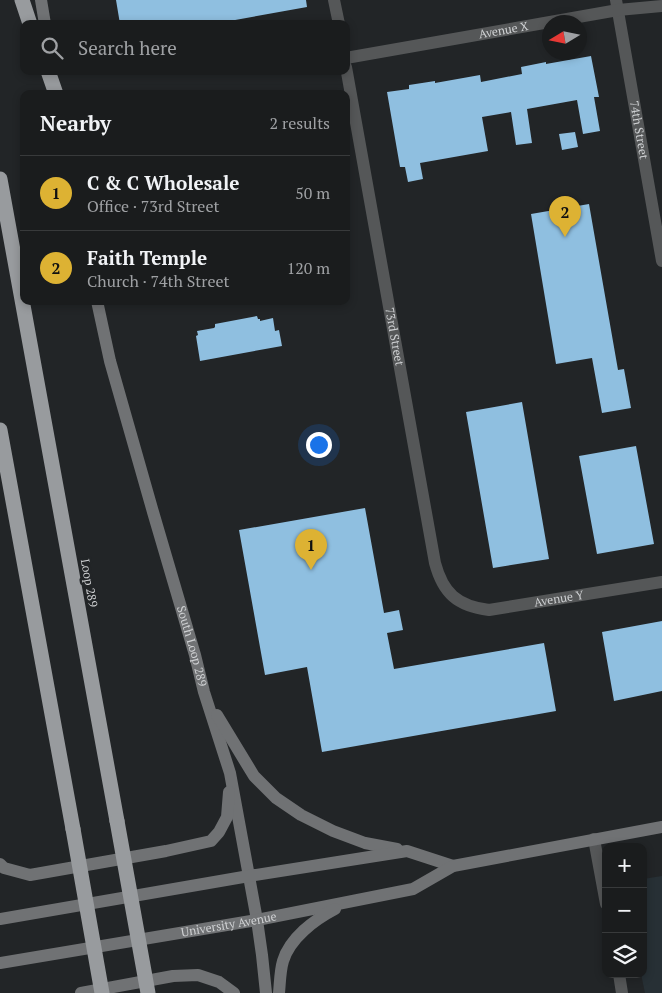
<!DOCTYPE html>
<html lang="en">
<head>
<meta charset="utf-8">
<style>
  :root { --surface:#1a1c1d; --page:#232526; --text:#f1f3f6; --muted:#9fa1a4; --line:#383a3b; --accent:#ddb233 }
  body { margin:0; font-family:"PT Serif",serif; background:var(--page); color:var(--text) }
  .controls { position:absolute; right:15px; bottom:15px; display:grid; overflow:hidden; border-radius:10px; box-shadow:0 2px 8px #0003 }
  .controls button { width:45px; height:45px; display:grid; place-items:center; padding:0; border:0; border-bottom:1px solid var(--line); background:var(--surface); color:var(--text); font:25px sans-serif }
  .compass { position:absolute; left:542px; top:15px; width:45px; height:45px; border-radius:50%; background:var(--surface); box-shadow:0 2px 8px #0003; rotate:260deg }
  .you { position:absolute; left:318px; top:444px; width:18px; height:18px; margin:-12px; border:4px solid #fff; border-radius:50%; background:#1a73e8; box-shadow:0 0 0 8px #1a73e833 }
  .badge { display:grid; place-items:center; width:32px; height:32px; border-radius:50%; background:var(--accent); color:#111; font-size:16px; font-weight:700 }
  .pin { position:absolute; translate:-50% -41px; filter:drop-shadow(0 1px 2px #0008) }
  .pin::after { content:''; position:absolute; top:26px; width:18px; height:15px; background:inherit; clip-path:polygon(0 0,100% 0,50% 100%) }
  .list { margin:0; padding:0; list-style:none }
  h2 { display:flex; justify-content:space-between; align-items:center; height:65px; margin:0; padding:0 20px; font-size:21px }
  h2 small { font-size:16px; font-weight:400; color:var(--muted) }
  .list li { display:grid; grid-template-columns:32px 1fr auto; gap:15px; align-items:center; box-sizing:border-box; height:75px; padding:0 20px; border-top:1px solid var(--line) }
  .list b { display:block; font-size:19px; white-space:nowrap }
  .list p { margin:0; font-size:16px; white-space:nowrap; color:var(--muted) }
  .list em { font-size:16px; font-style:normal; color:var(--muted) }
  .icon { flex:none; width:28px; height:28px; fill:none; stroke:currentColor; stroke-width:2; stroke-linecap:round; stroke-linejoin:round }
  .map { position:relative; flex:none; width:662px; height:993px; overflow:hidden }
  .search { position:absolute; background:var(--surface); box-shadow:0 2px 8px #0003; left:20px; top:20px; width:330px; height:55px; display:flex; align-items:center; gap:12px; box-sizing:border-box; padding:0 18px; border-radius:10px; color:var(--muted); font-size:19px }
  .panel { position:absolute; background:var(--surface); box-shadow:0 2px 8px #0003; left:20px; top:90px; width:330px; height:215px; border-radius:10px }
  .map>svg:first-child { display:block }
  .built { fill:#273035 }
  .building { fill:#8fbfe0 }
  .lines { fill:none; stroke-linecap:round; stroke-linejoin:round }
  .minor { stroke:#555758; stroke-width:12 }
  .secondary { stroke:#707274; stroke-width:12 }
  .motorway { stroke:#989b9e; stroke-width:15 }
  .motorway-bridge { stroke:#989b9e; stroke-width:15 }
  .labels { text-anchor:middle; stroke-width:5; stroke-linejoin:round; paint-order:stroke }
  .street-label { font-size:12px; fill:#cfd1d3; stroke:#222527 }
</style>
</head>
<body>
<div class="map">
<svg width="662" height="993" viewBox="0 0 662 993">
  <rect width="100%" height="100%" fill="#222527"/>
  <path class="built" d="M 662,876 L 662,993 L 645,993 L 641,974 L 643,974 L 643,879 Z"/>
  <path class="building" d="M 116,0 L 306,0 L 307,7 L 213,24 L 120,24 Z
    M 591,56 L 599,97 L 594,97 L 600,131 L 583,134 L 577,100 L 527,109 L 532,143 L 516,145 L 511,112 L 482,117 L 488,151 L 420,163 L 423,179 L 408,182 L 405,167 L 400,167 L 387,92 L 409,89 L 409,85 L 435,81 L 435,83 L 480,75 L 481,82 L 522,74 L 521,67 L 546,62 L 546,64 Z
    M 575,132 L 578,147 L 562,150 L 559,134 Z
    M 589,204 L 618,370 L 624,369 L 631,408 L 602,413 L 592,358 L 556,364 L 531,214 Z
    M 257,316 L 258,319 L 260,319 L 260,321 L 273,318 L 275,331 L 279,330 L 282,346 L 200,361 L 196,336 L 198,335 L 197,331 L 214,328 L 215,327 L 215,324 Z
    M 522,402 L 549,559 L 493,568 L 466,412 Z
    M 636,446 L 654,544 L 597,554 L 579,456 Z
    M 365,508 L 384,613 L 399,610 L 403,630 L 387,633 L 394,669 L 544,643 L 556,711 L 322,752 L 307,667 L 265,675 L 239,530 Z
    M 662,621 L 662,691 L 614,701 L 602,632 Z"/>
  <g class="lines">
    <g class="minor">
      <path d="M 334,0 L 339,24"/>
      <path id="s1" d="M 616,0 L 662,261"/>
      <path id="s2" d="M 346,58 L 618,10 L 662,6"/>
      <path id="s3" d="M 346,67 L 435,563 C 443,593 457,606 489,610 L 662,582"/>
      <path d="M 594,839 L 606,904"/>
      <path d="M 619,974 L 622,993"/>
    </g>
    <g class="secondary">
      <path d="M 41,0 L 45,24"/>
      <path id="s4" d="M 97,301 L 110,361 L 153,512 L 195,655 L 204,692 L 230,773 L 257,920 L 262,955 L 266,993"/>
      <path d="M 217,715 L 254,776 L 276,798 L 301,815 L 333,831 L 365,843 L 397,849"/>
      <path d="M 0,864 L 4,868 L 30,875 L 166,851 L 211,841 L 219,832 L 227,817 L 229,792"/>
      <path d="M 0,919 L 249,876 L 407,851 L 453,866"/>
      <path id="s5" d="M 0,963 L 257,920 L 413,889 L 453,866 L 662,827"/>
      <path d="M 81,993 L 173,976 L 198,975 L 219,982 L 234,993"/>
      <path d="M 279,993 C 280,983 280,971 283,961 C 290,938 314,920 335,909"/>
    </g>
    <path class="motorway" d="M 22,0 L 30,24
      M 48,71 L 56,94
      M 0,179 L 117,821
      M 0,430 L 73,829"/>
    <path class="motorway-bridge" d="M 117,821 L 148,993
      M 73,829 L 102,993"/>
  </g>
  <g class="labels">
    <g class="street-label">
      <text dy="4" stroke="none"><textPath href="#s2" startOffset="160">Avenue X</textPath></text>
      <text dy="4" stroke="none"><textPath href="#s1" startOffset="132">74th Street</textPath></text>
      <text dy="4" stroke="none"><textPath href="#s3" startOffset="274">73rd Street</textPath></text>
      <text transform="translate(89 583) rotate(80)" y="4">Loop 289</text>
      <text dy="4" stroke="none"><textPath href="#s3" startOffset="652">Avenue Y</textPath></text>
      <text dy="4" stroke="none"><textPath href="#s4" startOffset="358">South Loop 289</textPath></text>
      <text dy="4" stroke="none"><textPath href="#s5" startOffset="232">University Avenue</textPath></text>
    </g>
  </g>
</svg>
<div class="controls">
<button>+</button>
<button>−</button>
<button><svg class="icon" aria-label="layers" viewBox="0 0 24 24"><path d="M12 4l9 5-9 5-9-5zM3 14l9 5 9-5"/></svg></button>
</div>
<svg class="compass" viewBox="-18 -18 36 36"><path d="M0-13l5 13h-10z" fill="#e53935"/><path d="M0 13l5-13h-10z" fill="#9fa1a4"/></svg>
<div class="you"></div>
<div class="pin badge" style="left:311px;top:570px">1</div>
<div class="pin badge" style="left:565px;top:237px">2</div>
<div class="search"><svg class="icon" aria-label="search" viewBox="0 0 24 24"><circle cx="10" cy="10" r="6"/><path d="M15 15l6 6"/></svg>Search here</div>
<section class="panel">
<h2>Nearby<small>2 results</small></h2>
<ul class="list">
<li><span class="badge">1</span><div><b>C &amp; C Wholesale</b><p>Office · 73rd Street</p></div><em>50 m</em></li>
<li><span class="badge">2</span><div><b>Faith Temple</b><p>Church · 74th Street</p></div><em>120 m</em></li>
</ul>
</section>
</div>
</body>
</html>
